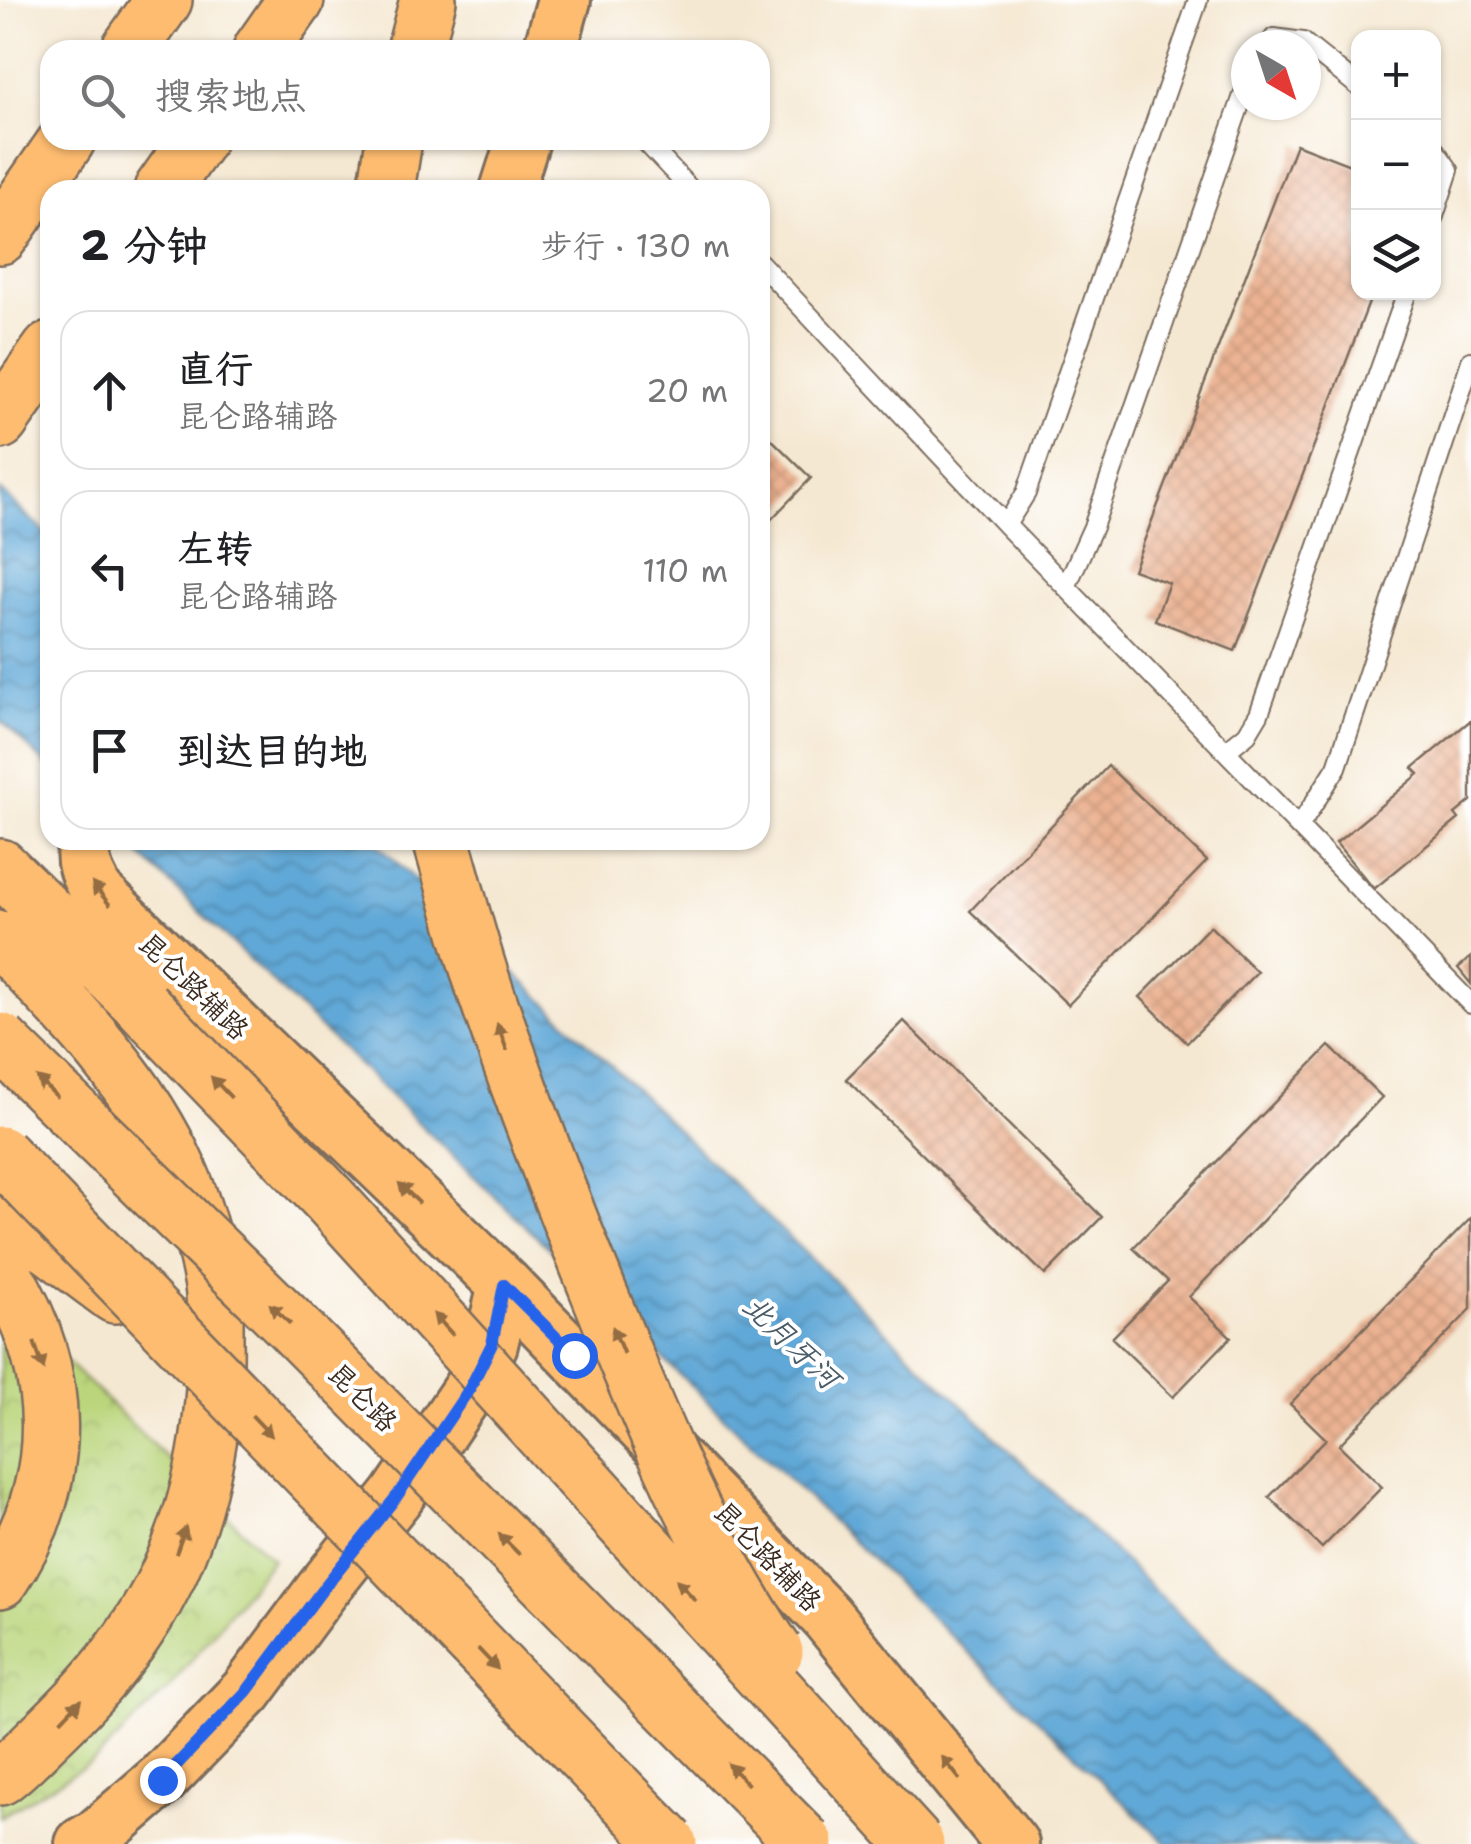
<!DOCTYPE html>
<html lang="zh">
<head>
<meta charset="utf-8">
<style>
  :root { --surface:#fff; --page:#f2f2f2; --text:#202124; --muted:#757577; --line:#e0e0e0 }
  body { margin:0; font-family:"Shantell Sans","LXGW WenKai TC",sans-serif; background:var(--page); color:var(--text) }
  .controls { position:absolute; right:30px; top:30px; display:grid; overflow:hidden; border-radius:20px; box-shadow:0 2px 8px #0004 }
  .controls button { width:90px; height:90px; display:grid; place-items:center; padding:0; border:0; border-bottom:2px solid var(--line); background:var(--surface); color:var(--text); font:50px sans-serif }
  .compass { position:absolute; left:1231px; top:30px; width:90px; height:90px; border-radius:50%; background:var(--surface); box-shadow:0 2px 8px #0004; rotate:141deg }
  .stop { position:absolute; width:30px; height:30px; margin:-22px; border:8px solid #2563eb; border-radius:50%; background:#fff }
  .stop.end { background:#2563eb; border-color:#fff; box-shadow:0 2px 10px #0008 }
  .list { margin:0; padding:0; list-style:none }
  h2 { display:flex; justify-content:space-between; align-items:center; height:130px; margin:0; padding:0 40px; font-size:42px }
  h2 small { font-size:32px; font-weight:400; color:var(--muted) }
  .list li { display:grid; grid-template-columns:65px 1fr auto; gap:30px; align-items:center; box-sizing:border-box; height:160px; margin:0 20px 20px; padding:0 20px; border:2px solid var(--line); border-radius:30px }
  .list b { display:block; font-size:38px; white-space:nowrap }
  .list p { margin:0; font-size:32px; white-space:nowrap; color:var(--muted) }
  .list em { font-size:32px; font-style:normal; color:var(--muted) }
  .icon { flex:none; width:55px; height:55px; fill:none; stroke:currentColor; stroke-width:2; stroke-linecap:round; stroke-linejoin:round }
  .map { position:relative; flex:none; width:1471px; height:1844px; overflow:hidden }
  .search { position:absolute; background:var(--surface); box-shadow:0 2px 8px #0004; left:40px; top:40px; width:730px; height:110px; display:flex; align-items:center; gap:25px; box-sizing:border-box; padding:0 35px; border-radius:30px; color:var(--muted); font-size:38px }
  .panel { position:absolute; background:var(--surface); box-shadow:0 2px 8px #0004; left:40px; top:180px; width:730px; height:670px; border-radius:30px }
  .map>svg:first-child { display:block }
  .park { fill:url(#park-crowns); stroke:#7a804c; stroke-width:2.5 }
  .water { fill:url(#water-waves); stroke:#4e697a; stroke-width:2.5 }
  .building { fill:url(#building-cross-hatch) }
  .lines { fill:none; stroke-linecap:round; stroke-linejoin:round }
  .lane-casing { stroke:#7c6c5d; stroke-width:22 }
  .primary-casing { stroke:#7c6c5d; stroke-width:58 }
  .highway-casing { stroke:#7c6c5d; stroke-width:60 }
  .lane { stroke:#fff; stroke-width:18 }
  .primary { stroke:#febc70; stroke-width:52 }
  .highway { stroke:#febc70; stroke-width:55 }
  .highway-bridge-casing { stroke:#7c6c5d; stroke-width:60; stroke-linecap:butt }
  .highway-bridge { stroke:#febc70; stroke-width:55 }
  .oneway { fill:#936c43 }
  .route { stroke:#2563eb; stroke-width:12 }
  .labels { text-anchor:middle; stroke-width:8; stroke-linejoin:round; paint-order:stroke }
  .street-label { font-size:28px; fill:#3b2a1e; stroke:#fff }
  .water-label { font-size:30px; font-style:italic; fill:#4a5c68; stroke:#fff }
</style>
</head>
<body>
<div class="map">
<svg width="1471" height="1844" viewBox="0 0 1471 1844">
  <defs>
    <pattern id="park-crowns" width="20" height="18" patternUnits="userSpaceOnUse" patternTransform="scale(2.5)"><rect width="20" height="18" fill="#bad57b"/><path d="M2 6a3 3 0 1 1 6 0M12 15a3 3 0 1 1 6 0" fill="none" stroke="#a1b76a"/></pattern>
    <pattern id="water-waves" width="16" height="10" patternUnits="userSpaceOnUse" patternTransform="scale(2.5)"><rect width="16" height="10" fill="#60a8d7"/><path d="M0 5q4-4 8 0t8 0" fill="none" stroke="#5089ae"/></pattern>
    <pattern id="building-cross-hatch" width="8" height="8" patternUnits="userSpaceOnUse" patternTransform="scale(2.5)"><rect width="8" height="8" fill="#ecb393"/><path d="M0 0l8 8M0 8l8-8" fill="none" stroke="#cb9a7e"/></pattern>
  </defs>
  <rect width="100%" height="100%" fill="#fff"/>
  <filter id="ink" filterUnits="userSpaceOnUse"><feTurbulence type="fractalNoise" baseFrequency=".01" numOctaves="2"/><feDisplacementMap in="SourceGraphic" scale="20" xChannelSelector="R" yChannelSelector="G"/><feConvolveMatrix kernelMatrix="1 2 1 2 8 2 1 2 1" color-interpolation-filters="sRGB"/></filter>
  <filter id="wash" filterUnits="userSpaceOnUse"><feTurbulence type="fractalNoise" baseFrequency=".0048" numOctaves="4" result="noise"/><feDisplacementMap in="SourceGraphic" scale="40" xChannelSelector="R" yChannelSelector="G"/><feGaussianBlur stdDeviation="2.25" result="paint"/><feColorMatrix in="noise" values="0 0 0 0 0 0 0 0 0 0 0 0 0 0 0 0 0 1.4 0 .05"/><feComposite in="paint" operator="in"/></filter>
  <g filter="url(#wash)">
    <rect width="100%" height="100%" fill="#f5e8d2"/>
    <path class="park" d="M 0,1298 L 272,1559 L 169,1688 L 95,1760 L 0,1817 Z"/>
    <path class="water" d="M 0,490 L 50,537 L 50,768 L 0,720 Z
      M 125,840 L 373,840 L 541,998 L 1417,1844 L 1167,1844 Z"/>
    <g id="blocks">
      <path class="building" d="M 1296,144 L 1358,168 L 1358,292 L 1373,292 L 1235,651 L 1155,620 L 1169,583 L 1133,570 Z
        M 760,428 L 811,478 L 760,531 Z
        M 1471,720 L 1471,801 L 1455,814 L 1459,819 L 1374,889 L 1336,843 L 1419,774 L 1413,768 Z
        M 1108,766 L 1207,861 L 1068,1005 L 970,911 Z
        M 1210,926 L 1257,972 L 1187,1043 L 1140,997 Z
        M 1471,957 L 1471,984 L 1458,968 Z
        M 904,1021 L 1102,1217 L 1045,1275 L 846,1079 Z
        M 1329,1046 L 1382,1097 L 1189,1297 L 1231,1337 L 1173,1397 L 1112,1338 L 1168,1281 L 1133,1248 Z
        M 1471,1218 L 1471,1309 L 1339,1445 L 1382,1487 L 1322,1548 L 1269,1497 L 1326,1439 L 1290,1404 Z"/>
    </g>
  </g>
  <g filter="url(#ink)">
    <use href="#blocks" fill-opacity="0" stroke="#7c6c5d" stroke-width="2.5"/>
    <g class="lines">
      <g class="lane-casing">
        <path id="lane" d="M 1269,45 L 1274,38 L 1303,42 L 1358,86
          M 644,140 L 691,190
          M 1434,149 L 1449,170 L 1434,216
          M 760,263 L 1006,525 L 1471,1004
          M 1006,525 L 1026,493 L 1198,0
          M 1066,587 L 1093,527 L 1246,87
          M 1226,751 L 1247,734 L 1259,714 L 1407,292
          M 1299,827 L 1337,767 L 1471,361"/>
      </g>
      <g class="primary-casing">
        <path id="primary" d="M 550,50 L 564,0
          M 507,190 L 523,140
          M 86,840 C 79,860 87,875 97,893 L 505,1285 L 826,1616 L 1012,1844
          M 82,1844 L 96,1836 L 162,1779 L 247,1691 L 322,1590 L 397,1496 L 470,1388 L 491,1344 L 505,1285"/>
      </g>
      <g class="highway-casing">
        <path id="highway" d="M 129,50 L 164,0
          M 261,50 L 296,0
          M 415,50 L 428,0
          M 162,190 L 197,140
          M 0,236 L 67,140
          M 0,421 L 50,350
          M 0,867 L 143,1006
          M 0,939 C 69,1010 139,1080 179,1171 C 194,1205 205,1244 212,1280 C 216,1299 215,1320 215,1340 C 217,1439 194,1544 138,1628 C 114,1665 82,1700 50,1731 C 34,1746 18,1764 0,1777
          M 0,1204 L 20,1224 L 115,1295
          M 0,1268 C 64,1368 68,1481 0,1580"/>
      </g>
      <use href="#lane" class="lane"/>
      <use href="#primary" class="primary"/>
      <use href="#highway" class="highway"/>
      <g class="highway-bridge-casing">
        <path id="highway-bridge" d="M 386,190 L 394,140
          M 441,840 C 456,891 469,943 486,993 C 522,1098 562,1202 604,1305 C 652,1425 702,1545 775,1652
          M 143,1006 L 330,1200 L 916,1844
          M 0,1041 L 293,1327 L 806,1844
          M 0,1154 L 669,1844"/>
      </g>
      <use href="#highway-bridge" class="highway-bridge"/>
    </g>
    <defs><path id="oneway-solid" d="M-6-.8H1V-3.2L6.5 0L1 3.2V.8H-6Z" transform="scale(2.5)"/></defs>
    <g class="oneway">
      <use href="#oneway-solid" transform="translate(101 894) rotate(-129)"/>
      <use href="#oneway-solid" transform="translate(502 1037) rotate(-110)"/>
      <use href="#oneway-solid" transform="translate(47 1087) rotate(-136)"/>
      <use href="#oneway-solid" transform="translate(221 1087) rotate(-134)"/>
      <use href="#oneway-solid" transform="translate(409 1193) rotate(-136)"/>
      <use href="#oneway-solid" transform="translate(280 1314) rotate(-136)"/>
      <use href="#oneway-solid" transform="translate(443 1324) rotate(-132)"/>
      <use href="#oneway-solid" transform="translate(618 1340) rotate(-112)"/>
      <use href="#oneway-solid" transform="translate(39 1356) rotate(71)"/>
      <use href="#oneway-solid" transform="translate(262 1426) rotate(46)"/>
      <use href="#oneway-solid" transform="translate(181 1540) rotate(-70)"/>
      <use href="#oneway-solid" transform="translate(509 1544) rotate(-135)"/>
      <use href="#oneway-solid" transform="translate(686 1590) rotate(-132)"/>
      <use href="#oneway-solid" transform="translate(488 1659) rotate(46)"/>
      <use href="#oneway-solid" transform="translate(71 1710) rotate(-46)"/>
      <use href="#oneway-solid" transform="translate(951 1768) rotate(-128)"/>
      <use href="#oneway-solid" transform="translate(738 1774) rotate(-134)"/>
    </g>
  </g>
  <g class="lines" filter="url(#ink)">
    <path class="route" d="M 162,1780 L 247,1691 L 322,1590 L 397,1496 L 470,1388 L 492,1344 L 504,1285 L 574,1355"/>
  </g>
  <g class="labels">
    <g class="street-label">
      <text transform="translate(194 986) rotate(44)" y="10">昆仑路辅路</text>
      <text transform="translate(363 1397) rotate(45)" y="10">昆仑路</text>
      <text transform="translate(768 1556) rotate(46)" y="10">昆仑路辅路</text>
    </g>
    <g class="water-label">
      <text transform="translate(791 1342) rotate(44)" y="10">北月牙河</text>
    </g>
  </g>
</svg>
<div class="controls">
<button>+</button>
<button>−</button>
<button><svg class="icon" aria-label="layers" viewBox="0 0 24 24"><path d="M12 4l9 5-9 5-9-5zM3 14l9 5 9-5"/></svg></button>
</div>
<svg class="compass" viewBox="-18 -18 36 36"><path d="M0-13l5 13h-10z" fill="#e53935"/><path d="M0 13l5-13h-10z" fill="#757577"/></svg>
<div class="stop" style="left:574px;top:1355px"></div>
<div class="stop end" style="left:162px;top:1780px"></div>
<div class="search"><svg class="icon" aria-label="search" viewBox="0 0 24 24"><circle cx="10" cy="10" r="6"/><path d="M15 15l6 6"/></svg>搜索地点</div>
<section class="panel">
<h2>2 分钟<small>步行 · 130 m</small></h2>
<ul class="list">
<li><svg class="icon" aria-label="ahead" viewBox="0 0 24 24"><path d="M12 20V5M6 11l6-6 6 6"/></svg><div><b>直行</b><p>昆仑路辅路</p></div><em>20 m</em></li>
<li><svg class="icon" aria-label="left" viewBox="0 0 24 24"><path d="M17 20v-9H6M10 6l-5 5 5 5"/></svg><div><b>左转</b><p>昆仑路辅路</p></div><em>110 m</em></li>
<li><svg class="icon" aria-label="arrive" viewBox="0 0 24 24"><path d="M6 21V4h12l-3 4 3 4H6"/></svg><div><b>到达目的地</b></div></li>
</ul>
</section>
</div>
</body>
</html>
